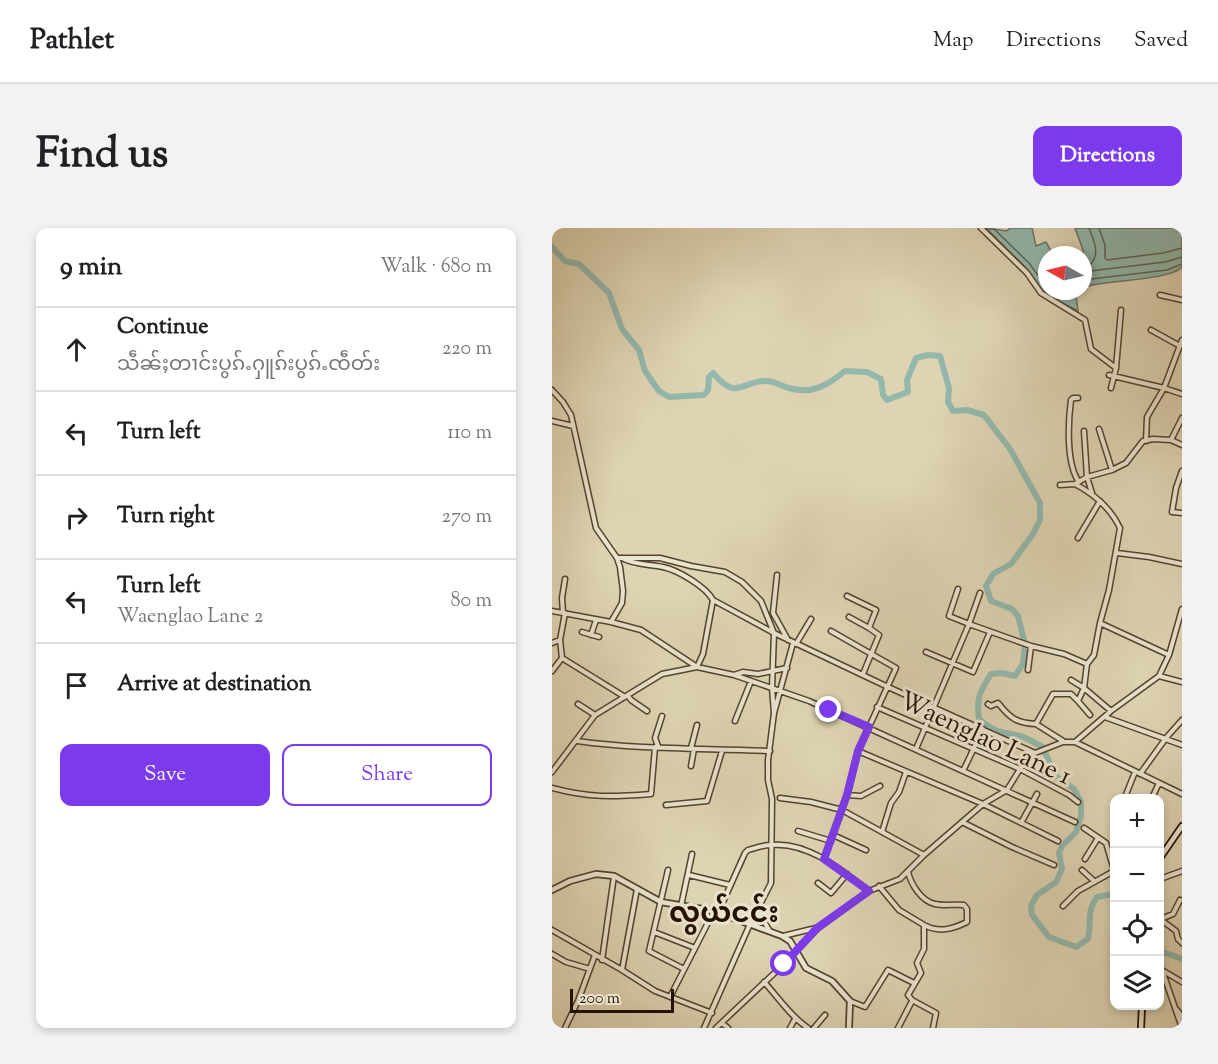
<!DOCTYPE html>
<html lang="en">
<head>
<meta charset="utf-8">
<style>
  :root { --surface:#fff; --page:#f2f2f2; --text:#202124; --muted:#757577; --line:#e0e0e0; --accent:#7c3aed }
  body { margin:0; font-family:"Sorts Mill Goudy","Noto Sans Myanmar",serif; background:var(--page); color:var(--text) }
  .controls { position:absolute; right:18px; bottom:18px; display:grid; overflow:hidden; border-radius:12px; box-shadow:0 3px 9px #0003 }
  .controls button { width:54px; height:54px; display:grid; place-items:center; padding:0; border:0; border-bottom:2px solid var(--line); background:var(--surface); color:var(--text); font:30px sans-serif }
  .compass { position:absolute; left:486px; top:18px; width:54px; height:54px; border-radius:50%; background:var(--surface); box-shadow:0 3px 9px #0003; rotate:278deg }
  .scale { position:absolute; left:18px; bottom:15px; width:104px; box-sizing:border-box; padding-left:6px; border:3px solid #251301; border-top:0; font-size:16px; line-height:21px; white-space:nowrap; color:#251301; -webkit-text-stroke:4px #eae3ce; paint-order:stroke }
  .stop { position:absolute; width:18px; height:18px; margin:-14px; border:4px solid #7c3aed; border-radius:50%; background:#fff }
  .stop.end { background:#7c3aed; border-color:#fff; box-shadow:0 2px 6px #0008 }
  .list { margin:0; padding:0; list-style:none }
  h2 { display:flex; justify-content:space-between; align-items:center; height:78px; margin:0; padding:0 24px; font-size:26px }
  h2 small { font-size:20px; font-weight:400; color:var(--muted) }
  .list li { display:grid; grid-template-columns:39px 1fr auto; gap:18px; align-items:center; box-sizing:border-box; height:84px; padding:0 24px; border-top:2px solid var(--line) }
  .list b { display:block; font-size:22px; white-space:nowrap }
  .list p { margin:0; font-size:20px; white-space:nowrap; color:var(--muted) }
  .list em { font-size:20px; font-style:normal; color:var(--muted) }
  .actions { display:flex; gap:12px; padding:18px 24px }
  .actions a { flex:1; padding:14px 0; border:2px solid var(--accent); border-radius:12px; text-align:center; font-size:21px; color:var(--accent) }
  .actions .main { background:var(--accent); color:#fff }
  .icon { flex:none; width:33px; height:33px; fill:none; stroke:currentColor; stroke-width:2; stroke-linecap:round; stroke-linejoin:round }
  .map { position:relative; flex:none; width:630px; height:800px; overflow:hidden; border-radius:12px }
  header { display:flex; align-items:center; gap:36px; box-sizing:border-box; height:84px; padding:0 30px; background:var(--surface); border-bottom:2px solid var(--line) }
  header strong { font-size:28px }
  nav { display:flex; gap:33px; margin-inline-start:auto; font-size:21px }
  .intro { display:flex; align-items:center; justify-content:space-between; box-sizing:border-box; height:144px; padding:0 36px }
  h1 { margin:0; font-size:42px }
  .button { padding:15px 27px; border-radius:12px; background:var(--accent); color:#fff; font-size:21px; font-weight:700 }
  main { display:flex; gap:36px; padding:0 36px }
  aside { flex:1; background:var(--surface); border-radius:12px; box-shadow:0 3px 9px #0003 }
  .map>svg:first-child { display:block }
  .water { fill:#93b8ac; stroke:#677668; stroke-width:1.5 }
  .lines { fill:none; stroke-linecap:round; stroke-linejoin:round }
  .shore { stroke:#5c6656; stroke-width:1.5 }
  .river { stroke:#93b8ac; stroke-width:6 }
  .minor-casing { stroke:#53432e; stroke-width:7 }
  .tertiary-casing { stroke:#53432e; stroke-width:8 }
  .secondary-casing { stroke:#251301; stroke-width:8 }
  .minor { stroke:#eae3ce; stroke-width:4 }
  .tertiary { stroke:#eae3ce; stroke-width:4.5 }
  .secondary { stroke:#eae3ce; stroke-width:4.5 }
  .route { stroke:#7c3aed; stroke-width:8 }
  .labels { text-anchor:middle; stroke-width:6; stroke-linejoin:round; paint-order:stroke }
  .street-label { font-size:26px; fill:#251301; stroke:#eae3ce }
  .quarter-label { font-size:28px; font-weight:bold; fill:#251301; stroke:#eae3ce }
</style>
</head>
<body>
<header>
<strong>Pathlet</strong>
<nav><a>Map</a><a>Directions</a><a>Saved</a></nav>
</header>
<div class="intro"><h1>Find us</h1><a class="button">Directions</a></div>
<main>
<aside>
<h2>9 min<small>Walk · 680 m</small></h2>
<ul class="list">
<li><svg class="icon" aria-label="ahead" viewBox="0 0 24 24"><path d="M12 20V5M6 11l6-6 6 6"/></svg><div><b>Continue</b><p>သဵၼ်ႈတၢင်းပွၵ်ႉႁူၵ်းပွၵ်ႉၸဵတ်း</p></div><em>220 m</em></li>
<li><svg class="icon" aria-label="left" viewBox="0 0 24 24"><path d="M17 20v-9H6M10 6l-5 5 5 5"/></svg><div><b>Turn left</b></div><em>110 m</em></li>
<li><svg class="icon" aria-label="right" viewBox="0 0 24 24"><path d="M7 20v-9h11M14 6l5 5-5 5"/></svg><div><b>Turn right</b></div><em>270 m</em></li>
<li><svg class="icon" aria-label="left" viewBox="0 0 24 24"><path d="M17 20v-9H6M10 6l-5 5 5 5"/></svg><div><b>Turn left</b><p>Waenglao Lane 2</p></div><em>80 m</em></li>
<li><svg class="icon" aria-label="arrive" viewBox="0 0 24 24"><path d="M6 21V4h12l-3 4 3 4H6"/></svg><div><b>Arrive at destination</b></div></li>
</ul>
<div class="actions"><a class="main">Save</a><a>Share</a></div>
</aside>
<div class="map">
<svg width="630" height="800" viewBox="0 0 630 800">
  <rect width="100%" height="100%" fill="#ded4b3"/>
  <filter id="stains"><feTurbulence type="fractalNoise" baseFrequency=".00333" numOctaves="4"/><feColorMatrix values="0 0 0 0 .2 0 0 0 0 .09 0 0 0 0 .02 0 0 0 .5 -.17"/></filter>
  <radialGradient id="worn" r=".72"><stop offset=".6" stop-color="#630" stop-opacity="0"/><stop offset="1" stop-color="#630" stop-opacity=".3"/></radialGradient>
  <path class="water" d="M 434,0 L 454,3 L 459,0 L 480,0 L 484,18 L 494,14 L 501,27 L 495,27 L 495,63 L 526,63 L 524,68 L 526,83 L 489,64 L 473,39 Z
    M 523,0 L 630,0 L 630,39 C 618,53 552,52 531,59 L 531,22 Z"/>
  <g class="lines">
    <path class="shore" d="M 441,0 L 477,35 L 495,60
      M 537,0 C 543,15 549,27 536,39 L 538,43 L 613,34 L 630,29
      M 547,0 L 553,17 L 553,30 L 555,32 L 611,25 L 630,20
      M 531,52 L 615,42 L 630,36"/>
    <path class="river" d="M 0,19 L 13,33 L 27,36 L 57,65 L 70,101 L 87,122 L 93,143 L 107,163 L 117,169 L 152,167 L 156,162 L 157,149 L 161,145 C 186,174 187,153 215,153 C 221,153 230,158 237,160 C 260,167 276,157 293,143 L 315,144 L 329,151 L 331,167 L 335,172 L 356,164 L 355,152 L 364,130 L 376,127 L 388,128 L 397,160 L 396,174 L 401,183 L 415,182 L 432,187 L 458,221 L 488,275 L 488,292 L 481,306 L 459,336 L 441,346 L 434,358 L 439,373 L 460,381 L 466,388 L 473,416 L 471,436 L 463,448 L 450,445 L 439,446 C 428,464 424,469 427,491 C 445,506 448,503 468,508 C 476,510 484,516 491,519 L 503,548 L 522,561 L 529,574 L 529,588 L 524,604 L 510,618 L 507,625 L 510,641 L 504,654 L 485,667 L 479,678 L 480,687 L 497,709 L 524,719 L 536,711 C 540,693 534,684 545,669 L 562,666
      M 608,723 L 630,731"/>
    <g class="minor-casing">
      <path id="minor" d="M 429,0 L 475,45 L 489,65 L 533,92 L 539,121 L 564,140
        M 608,67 L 630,72
        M 599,102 L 628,118
        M 557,147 L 612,160 L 630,166
        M 559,160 L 564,140 L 569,82
        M 0,162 L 11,174 L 19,187 L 44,300 L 65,330 L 68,339 L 71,363 L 70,375 L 59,394
        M 526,170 L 521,170 L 519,172 C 516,194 514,236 527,254
        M 0,193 L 21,198
        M 547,201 L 560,242
        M 532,203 L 535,249 L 540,265
        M 619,212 L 630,190
        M 594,213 L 595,189 L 612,160 L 630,112
        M 630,243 L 624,260 L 620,284 L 630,285
        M 523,256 C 542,266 559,281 568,300 L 557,362 L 548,395
        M 508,257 L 523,256 L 535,249 L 560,242 L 574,235 L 591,213 L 601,211 L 619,212 L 630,217
        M 526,310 L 548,273
        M 565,325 L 597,329 L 630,336
        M 65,330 L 108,330 L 139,338 L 173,344 L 190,354 L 209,373 L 222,405 L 336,459 L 483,525
        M 70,330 C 82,337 97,336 111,339 C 126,342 154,359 161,372
        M 225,347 L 221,385 L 236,412
        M 406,361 L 397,388 L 417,396 L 428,365
        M 295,368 L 324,382 L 317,400 L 327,407 L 311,446
        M 0,383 L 59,394 L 89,402 L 145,439 L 182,447 L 257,473 L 523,594
        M 11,385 L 10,370 L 13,351
        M 13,385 L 8,412 L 10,430 L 73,469
        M 297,389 L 317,400
        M 30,404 L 47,409
        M 39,407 L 44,392
        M 0,415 L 8,412
        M 244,416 L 259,391
        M 374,424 L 421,444 L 438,404
        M 476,442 L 479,418 L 512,426 L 535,436 L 542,427 L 548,395 L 617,427
        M 0,443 L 10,430
        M 182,447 L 191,444 L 206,446 L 235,440
        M 607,448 L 630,454
        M 519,452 L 532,460 L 559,483
        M 76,468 L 79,472 L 95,483
        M 526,473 L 538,487
        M 26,476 L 43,487
        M 436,476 L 439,478 L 446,475 C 458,490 464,495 484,496
        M 325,479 L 468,541 L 517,567 L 526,574
        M 553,489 L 630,517
        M 183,493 L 199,453
        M 25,513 C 89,522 153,520 218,523
        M 511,513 L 484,496 L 501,466 L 519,466 L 526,473 L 532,460 L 535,436
        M 523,514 L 559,483 L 607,448 L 617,427 L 630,381
        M 106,518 L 103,510 L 110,488
        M 139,520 L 145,497
        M 364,521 L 417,396 L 479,418
        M 306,523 L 431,576 L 506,613
        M 139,538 L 142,521
        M 411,543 L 431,501
        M 0,544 L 43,487 L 110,446 L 145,439 L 151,426 L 161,372 L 222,405 L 220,460 L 222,485
        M 588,546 L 614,510 L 630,492
        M 0,560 C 37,570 61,569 99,566 L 103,519
        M 295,567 L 309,568 L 328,558
        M 573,569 L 583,544
        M 228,570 L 259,574 L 290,582 L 372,627
        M 600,570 L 607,555
        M 114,577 L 155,573 L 170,523
        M 412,595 L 460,619 L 502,637
        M 469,595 L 485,566
        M 532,600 L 554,615 L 562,642
        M 246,603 L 279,613
        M 330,604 L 339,575 L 347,564 L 354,544
        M 281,607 L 314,622
        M 272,631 L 295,567 L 306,523 L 344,440 L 279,403
        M 533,631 L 546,610
        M 116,642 L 97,723 L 132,741
        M 530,642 L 542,653
        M 356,644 C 359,656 369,673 383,676 C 392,678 403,676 412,677 L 415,681 L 415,694 C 401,701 387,705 372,697
        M 137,647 L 178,657
        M 608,651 L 630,643
        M 266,655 L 279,665 L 295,646
        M 327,658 L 347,682 L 372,697 L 372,721 L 365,735 L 369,745 L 356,767 L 360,772 L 384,785 L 381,800
        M 129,678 L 140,626
        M 511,678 L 526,663 L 562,643
        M 205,681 L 217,702
        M 166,685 L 193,625 L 196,622 C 203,620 211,617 219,617 C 255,613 290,642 317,663
        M 608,691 L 624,703 L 626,711 L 630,715
        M 609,691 L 621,686 L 628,672
        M 0,702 L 70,742 L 103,763 L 160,785
        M 102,704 L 143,720
        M 231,708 L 264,700
        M 0,726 L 14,734 L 38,741
        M 50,732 L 62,648
        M 608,741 L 630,754
        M 70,742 L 85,661
        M 610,742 L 630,800
        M 212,754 C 226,769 239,789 256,800
        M 118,769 L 162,683
        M 298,773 L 313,779 L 336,742 L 362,755
        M 625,782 L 630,789
        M 170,795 L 176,800
        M 13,800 L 26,773 L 43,727
        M 152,800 L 198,696 L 219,655 L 220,571 L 216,552 L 216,532 L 222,485 L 241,415
        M 164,800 L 232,736 L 265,701 L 317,663 L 348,651 L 372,627 L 431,576 L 455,562 L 468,541 L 483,525 L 511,514 L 523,514 L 630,566
        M 238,800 L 243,791
        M 262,800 L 273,787
        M 346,800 L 359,775"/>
    </g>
    <g class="tertiary-casing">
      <path id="tertiary" d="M 0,662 L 18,653 L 44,646 L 62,648 L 109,674 L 162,683 L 230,708 L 238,713 L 254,740 L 280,753 L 298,773 L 297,800"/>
    </g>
    <g class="secondary-casing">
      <path id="secondary" d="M 608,630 L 630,598
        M 589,800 L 590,778"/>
    </g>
    <use href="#minor" class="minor"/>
    <use href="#tertiary" class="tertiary"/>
    <use href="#secondary" class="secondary"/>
  </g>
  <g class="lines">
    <path class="route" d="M 232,736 L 265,700 L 317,663 L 272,631 L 295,567 L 306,523 L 317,499 L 277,482"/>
  </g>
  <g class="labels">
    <g class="street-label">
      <text transform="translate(434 509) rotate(25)" y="9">Waenglao Lane 1</text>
    </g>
    <g class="quarter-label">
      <text x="172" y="694">လွယ်ငင်း</text>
    </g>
  </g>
  <rect width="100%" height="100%" filter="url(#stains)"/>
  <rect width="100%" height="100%" fill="url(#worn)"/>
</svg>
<div class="controls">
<button>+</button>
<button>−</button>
<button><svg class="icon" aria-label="locate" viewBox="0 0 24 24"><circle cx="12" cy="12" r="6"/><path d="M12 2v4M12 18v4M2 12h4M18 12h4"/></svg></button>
<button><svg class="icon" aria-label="layers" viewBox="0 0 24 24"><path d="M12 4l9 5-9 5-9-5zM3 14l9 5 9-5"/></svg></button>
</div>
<svg class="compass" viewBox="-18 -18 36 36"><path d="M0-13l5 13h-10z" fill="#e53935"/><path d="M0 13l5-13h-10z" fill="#757577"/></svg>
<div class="scale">200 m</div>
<div class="stop" style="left:232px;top:736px"></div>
<div class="stop end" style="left:277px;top:482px"></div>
</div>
</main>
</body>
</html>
